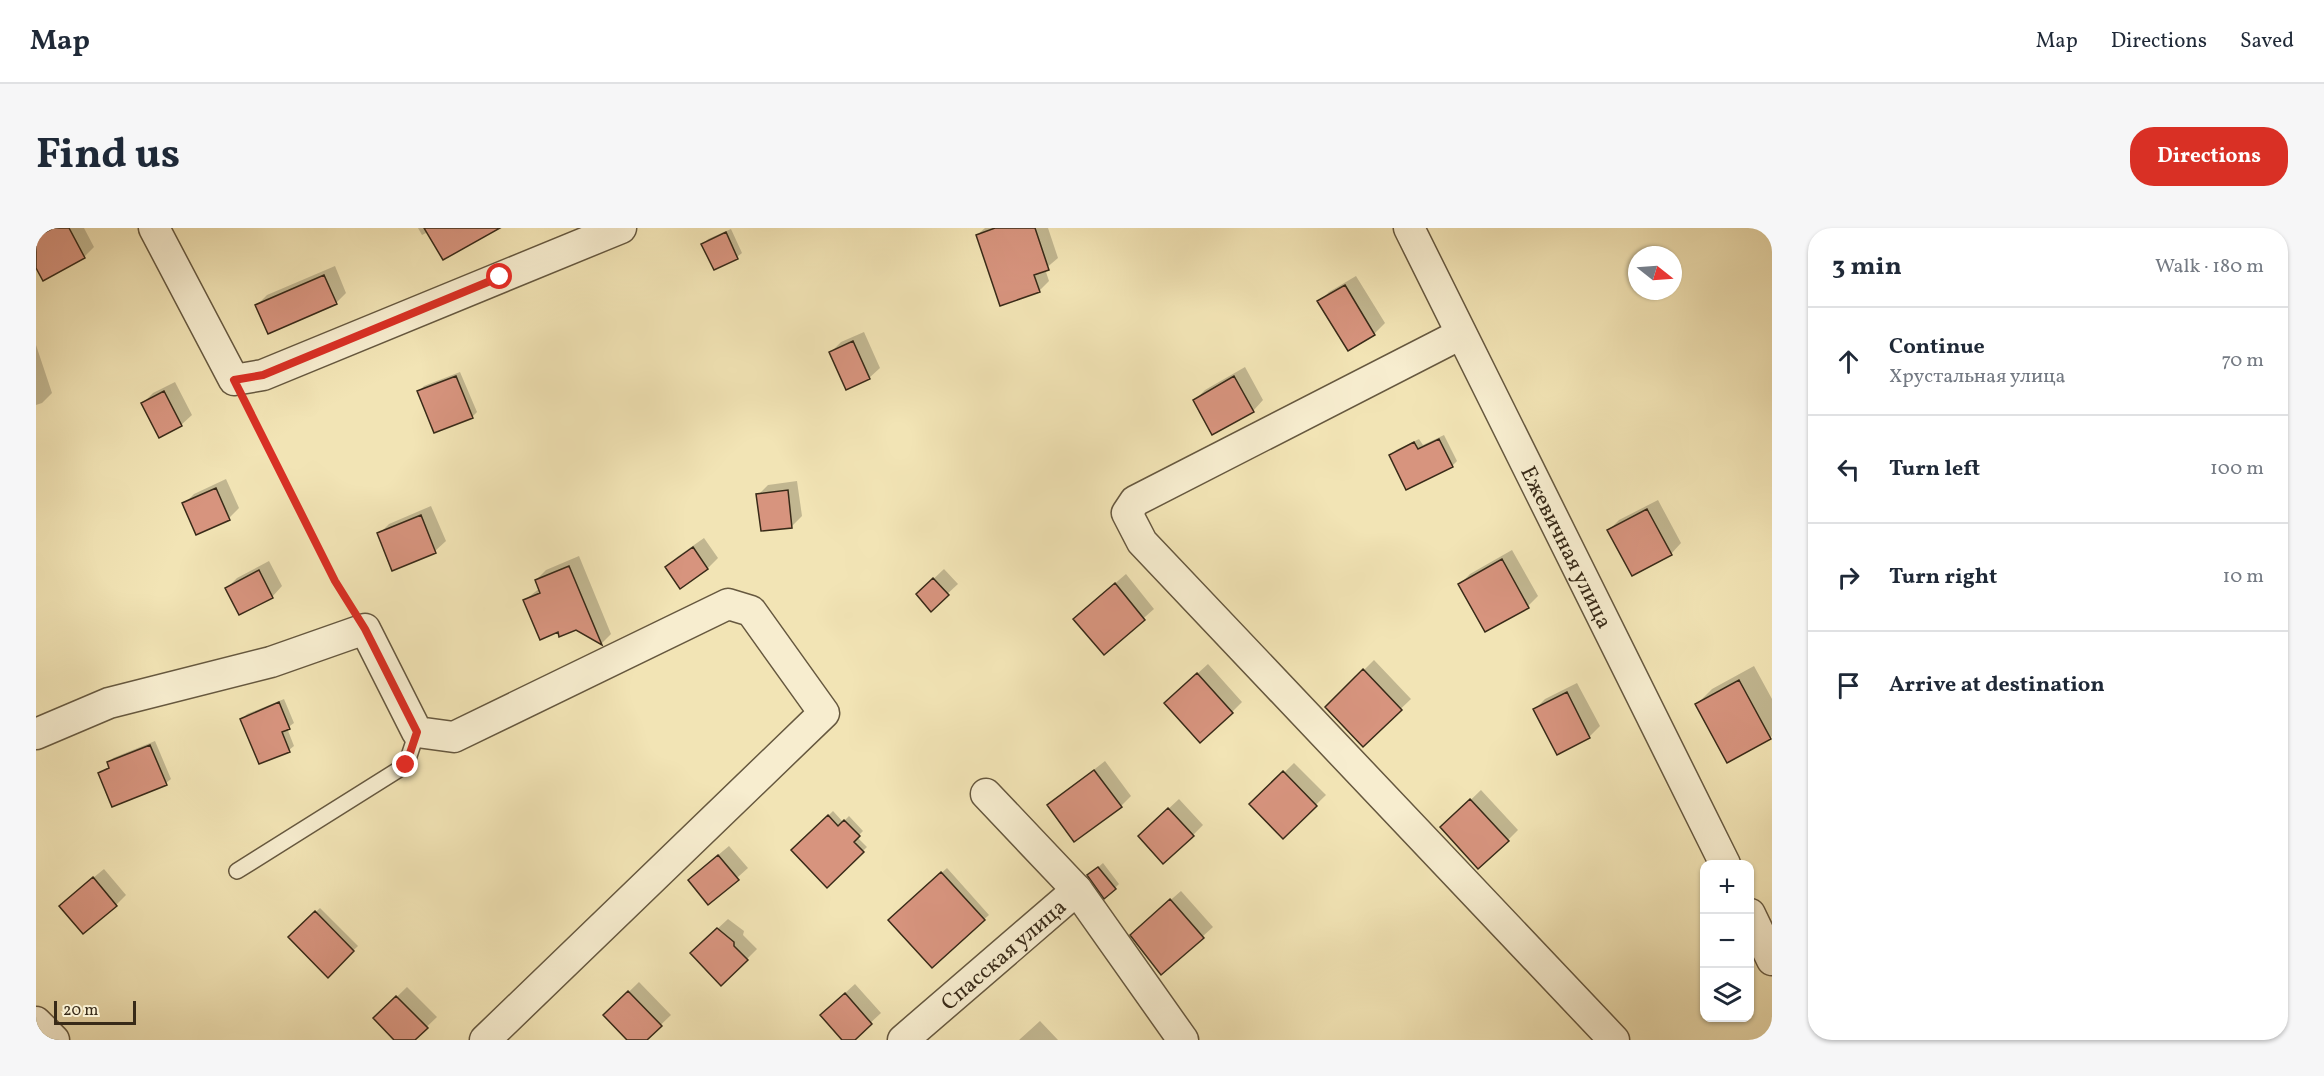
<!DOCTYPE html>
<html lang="en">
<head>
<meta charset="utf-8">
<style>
  :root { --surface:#fff; --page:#f6f6f7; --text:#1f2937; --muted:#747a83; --line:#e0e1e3; --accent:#d93025 }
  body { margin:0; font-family:Vollkorn,serif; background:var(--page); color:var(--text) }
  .controls { position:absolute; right:18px; bottom:18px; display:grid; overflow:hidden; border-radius:12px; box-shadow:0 2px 4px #0004 }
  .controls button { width:54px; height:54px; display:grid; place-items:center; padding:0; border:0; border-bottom:2px solid var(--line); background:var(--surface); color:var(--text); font:30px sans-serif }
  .compass { position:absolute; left:1592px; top:18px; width:54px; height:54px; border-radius:50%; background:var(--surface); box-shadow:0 2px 4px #0004; rotate:107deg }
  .scale { position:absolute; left:18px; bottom:15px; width:82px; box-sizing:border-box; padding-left:6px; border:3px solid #382a18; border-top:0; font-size:16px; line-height:21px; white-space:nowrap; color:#382a18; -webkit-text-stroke:4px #f7edcf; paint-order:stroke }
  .stop { position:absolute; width:18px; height:18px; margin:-14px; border:4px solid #d93025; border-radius:50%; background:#fff }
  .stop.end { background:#d93025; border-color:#fff; box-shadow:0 2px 6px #0008 }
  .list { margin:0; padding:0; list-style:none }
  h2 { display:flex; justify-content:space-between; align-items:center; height:78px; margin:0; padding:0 24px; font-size:26px }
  h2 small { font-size:20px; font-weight:400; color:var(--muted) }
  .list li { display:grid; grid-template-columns:39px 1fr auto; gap:18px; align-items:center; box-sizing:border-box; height:108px; padding:0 24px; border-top:2px solid var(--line) }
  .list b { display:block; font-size:22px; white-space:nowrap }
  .list p { margin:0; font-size:20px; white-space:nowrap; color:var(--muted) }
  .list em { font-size:20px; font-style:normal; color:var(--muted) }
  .icon { flex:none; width:33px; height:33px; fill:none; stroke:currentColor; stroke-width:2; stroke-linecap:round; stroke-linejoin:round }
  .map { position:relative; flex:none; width:1736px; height:812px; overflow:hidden; border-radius:24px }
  header { display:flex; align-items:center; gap:36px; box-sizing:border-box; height:84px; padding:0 30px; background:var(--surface); border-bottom:2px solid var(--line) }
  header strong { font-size:28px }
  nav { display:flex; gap:33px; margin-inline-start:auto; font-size:21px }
  .intro { display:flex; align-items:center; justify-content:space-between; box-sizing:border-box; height:144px; padding:0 36px }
  h1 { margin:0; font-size:42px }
  .button { padding:15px 27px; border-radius:24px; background:var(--accent); color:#fff; font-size:21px; font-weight:700 }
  main { display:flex; gap:36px; padding:0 36px }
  aside { flex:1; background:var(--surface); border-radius:24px; box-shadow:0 2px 4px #0004 }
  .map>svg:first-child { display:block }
  .shadow { fill:#0003 }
  .building { fill:#d7947e; stroke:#382a18; stroke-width:1.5 }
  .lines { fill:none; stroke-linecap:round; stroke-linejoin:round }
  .lane-casing { stroke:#66583f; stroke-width:18 }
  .street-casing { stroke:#66583f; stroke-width:33 }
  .path { stroke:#382a18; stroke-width:4; stroke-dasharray:1.5 3; stroke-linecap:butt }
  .lane { stroke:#f7edcf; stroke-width:15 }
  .street { stroke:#f7edcf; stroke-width:30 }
  .route { stroke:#d93025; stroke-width:8 }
  .labels { text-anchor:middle; stroke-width:5; stroke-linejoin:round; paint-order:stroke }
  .street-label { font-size:22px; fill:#382a18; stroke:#f7edcf }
</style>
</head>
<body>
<header>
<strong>Map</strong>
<nav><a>Map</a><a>Directions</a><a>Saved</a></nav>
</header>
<div class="intro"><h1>Find us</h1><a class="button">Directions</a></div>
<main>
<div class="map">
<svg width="1736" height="812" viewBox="0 0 1736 812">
  <rect width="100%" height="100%" fill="#f2e4b5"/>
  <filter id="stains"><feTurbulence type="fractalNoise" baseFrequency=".00333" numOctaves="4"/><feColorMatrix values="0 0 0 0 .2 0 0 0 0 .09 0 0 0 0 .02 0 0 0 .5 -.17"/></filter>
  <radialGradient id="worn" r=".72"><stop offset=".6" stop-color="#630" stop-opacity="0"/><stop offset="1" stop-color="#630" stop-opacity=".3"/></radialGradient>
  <path class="shadow" d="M 11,0 L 48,0 L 58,19 L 48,29 L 0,37 L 0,6 Z
    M 382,0 L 455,0 L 392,4 L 386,7 Z
    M 949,0 L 1012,0 L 1022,30 L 1009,41 L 1013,53 L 1003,63 L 941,7 Z
    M 695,1 L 706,25 L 701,29 L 667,16 L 672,11 Z
    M 299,38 L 310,65 L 300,75 L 221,77 L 231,67 Z
    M 1320,48 L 1349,95 L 1339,105 L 1312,121 L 1283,74 L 1293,64 Z
    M 828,104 L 844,140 L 833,150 L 811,160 L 795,124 L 805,114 Z
    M 0,117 L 16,165 L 6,175 L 0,177 Z
    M 1209,139 L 1227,172 L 1217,183 L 1159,172 L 1169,162 Z
    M 424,144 L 441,184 L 436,189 L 383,163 L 388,158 Z
    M 139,154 L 156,187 L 145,197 L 107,175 L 117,165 Z
    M 1408,207 L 1421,233 L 1416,238 L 1355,227 L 1360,222 L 1383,211 L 1387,217 Z
    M 190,251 L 203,280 L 193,290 L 148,276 L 158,266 Z
    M 761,253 L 766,288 L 756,298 L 722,267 L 732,257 Z
    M 1622,272 L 1645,315 L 1635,326 L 1573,302 L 1583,292 Z
    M 395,278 L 410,313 L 399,323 L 357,341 L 343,306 L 353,296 Z
    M 668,310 L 682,330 L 672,340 L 644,359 L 631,339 L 641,329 Z
    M 1476,322 L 1502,368 L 1492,378 L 1424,356 L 1434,346 Z
    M 543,328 L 575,406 L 566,415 L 489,372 L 504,360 L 500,352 L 510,342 Z
    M 233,333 L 246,358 L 236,369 L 191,360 L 201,350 Z
    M 908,341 L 922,356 L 895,381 L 892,356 Z
    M 1090,346 L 1118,381 L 1068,425 L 1049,381 Z
    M 1338,432 L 1375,471 L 1327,517 L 1291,479 Z
    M 1172,436 L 1206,474 L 1196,484 L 1140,465 Z
    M 1718,438 L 1736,471 L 1736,508 L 1734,510 L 1661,476 L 1676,461 Z
    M 1541,455 L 1564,498 L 1554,508 L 1521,525 L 1499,481 L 1509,471 Z
    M 248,471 L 258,495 L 251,500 L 258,518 L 253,522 L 224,534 L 206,491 L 211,486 Z
    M 119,513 L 135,551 L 130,555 L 64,545 L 74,538 L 73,535 L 77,530 Z
    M 1069,533 L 1095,568 L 1085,578 L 1013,577 Z
    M 1258,535 L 1290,567 L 1247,609 L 1216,576 Z
    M 1445,562 L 1482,602 L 1472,612 L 1416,590 Z
    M 1143,571 L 1167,597 L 1157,607 L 1114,598 Z
    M 797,583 L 807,594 L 813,588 L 827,603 L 821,609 L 831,619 L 791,658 L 757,622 Z
    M 693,618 L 712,640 L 673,675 L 664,642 Z
    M 1067,635 L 1083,656 L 1079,660 L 1058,643 Z
    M 911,640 L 953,687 L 896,738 L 854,692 Z
    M 68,641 L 90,667 L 80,677 L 35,668 Z
    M 1145,663 L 1177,699 L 1126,745 L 1106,697 Z
    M 284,680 L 322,718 L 292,747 L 254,709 Z
    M 692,691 L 708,703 L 707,707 L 721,721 L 711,731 L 666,715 Z
    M 603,754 L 635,787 L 609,812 L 593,812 L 569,787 Z
    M 819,756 L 845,785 L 816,812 L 808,812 L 796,777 Z
    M 371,759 L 401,789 L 377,812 L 360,812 L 339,790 Z
    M 1004,793 L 1022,812 L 983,812 Z"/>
  <path class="building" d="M 17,0 L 33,0 L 49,30 L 7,53 L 0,40 L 0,9 Z
    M 388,0 L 464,0 L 407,32 Z
    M 959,0 L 999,0 L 1013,42 L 998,47 L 1004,64 L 964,78 L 940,7 Z
    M 690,4 L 702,31 L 678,42 L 665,16 Z
    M 288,47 L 301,76 L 232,106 L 219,77 Z
    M 1309,57 L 1339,107 L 1312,123 L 1281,73 Z
    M 817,113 L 834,151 L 810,162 L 793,124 Z
    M 420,148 L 437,190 L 398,205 L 381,163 Z
    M 1198,148 L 1218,184 L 1176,207 L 1157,172 Z
    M 128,163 L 146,198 L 123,210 L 105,175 Z
    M 1403,211 L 1417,239 L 1370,262 L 1353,227 L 1378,214 L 1382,221 Z
    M 180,260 L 194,292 L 160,307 L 146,275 Z
    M 752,262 L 756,300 L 725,303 L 720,266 Z
    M 1611,281 L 1636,327 L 1596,348 L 1571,302 Z
    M 385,287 L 400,325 L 356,343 L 341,305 Z
    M 657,319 L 672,341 L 644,361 L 629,339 Z
    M 1466,331 L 1493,380 L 1449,404 L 1422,356 Z
    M 533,338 L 566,417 L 540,402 L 523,409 L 522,404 L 504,412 L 487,372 L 504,365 L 499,352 Z
    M 223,342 L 237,370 L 203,387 L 189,360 Z
    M 897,350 L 913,367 L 895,384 L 880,366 Z
    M 1079,355 L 1109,392 L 1068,427 L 1037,391 Z
    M 1327,441 L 1366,482 L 1327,519 L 1289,479 Z
    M 1161,445 L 1197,485 L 1164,515 L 1128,475 Z
    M 1703,452 L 1735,511 L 1691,535 L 1659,476 Z
    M 1531,464 L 1554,510 L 1521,527 L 1497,481 Z
    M 243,474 L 254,501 L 246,504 L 254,524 L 223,536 L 204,491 Z
    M 114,517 L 131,557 L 76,579 L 62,545 L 73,540 L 71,534 Z
    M 1058,542 L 1086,579 L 1038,614 L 1011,577 Z
    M 1247,543 L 1281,578 L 1247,611 L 1213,576 Z
    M 1434,571 L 1473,613 L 1442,641 L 1404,599 Z
    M 1132,580 L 1158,608 L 1127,636 L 1102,608 Z
    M 792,587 L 802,598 L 808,592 L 824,608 L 818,614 L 828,624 L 791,660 L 755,622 Z
    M 682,627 L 703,652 L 672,677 L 652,652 Z
    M 1062,639 L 1080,661 L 1068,671 L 1051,647 Z
    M 905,644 L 949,692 L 896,740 L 852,692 Z
    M 57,649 L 81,678 L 47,706 L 23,678 Z
    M 1134,671 L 1168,710 L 1125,747 L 1094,707 Z
    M 279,683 L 318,723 L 292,750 L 252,709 Z
    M 681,700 L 698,714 L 698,718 L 712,732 L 685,758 L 654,725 Z
    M 592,763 L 626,798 L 611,812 L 591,812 L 567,787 Z
    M 809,765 L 836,796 L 819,812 L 806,812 L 784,787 Z
    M 360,768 L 392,800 L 379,812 L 358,812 L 337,790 Z"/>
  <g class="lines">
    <g class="lane-casing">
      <path id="lane" d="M 201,643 L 370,537 L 381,504"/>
    </g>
    <g class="street-casing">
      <g id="street">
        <path d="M 118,0 L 198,152 L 227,147 L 585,0"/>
        <path id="s1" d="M 1373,0 L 1689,636"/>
        <path d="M 1425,106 L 1099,273 L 1091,285 L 1106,314 L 1578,812"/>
        <path d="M 0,506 L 73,475 L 235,434 L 329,401 L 381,504 L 418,509 L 692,376 L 715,383 L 788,485 L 449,812"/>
        <path d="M 950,566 L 1041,662 L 1147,812"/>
        <path d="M 1714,686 L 1736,732"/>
        <path d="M 0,794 L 18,812"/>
        <path id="s2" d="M 867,812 L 1041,662"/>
      </g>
    </g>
    <path class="path" d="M 212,179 L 299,353 L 314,377"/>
    <use href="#lane" class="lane"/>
    <use href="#street" class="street"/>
  </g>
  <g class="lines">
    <path class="route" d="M 370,537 L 381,504 L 329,401 L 299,353 L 198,152 L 227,147 L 464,49"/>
  </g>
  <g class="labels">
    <g class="street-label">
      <text dy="8" stroke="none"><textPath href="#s1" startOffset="356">Ежевичная улица</textPath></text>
      <text dy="8" stroke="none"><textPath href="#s2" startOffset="132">Спасская улица</textPath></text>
    </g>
  </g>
  <rect width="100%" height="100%" filter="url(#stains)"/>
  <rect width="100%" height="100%" fill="url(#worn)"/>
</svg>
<div class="controls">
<button>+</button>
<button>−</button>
<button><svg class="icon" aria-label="layers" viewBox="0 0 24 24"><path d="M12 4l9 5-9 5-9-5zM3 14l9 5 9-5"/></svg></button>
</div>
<svg class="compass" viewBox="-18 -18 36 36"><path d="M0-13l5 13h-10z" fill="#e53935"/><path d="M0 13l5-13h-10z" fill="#747a83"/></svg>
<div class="scale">20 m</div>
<div class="stop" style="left:464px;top:49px"></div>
<div class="stop end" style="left:370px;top:537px"></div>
</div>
<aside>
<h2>3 min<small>Walk · 180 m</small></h2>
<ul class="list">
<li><svg class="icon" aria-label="ahead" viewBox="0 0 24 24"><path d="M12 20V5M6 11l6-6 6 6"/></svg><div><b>Continue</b><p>Хрустальная улица</p></div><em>70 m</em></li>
<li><svg class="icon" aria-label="left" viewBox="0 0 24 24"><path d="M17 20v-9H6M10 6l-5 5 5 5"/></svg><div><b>Turn left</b></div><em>100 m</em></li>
<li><svg class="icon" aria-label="right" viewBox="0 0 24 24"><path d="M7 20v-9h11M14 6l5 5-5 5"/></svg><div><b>Turn right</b></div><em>10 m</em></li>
<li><svg class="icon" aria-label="arrive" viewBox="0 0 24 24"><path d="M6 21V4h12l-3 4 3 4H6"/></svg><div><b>Arrive at destination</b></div></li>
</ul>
</aside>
</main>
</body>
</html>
